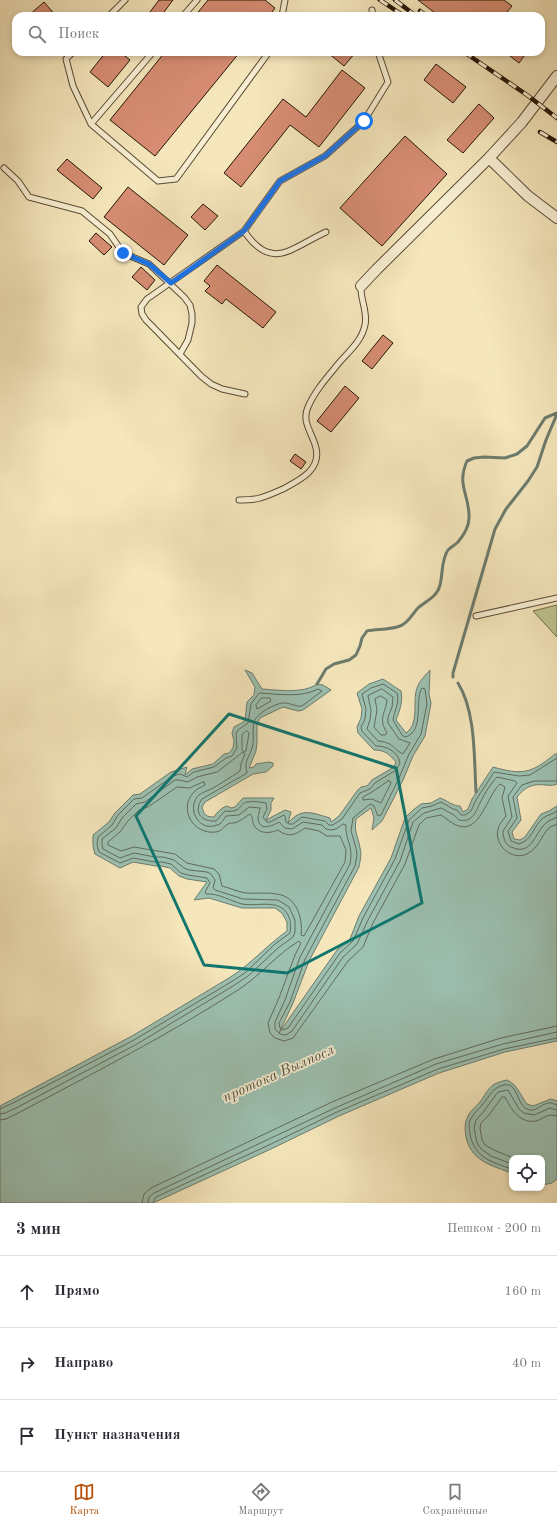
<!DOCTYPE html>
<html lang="ru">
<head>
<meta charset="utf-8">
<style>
  :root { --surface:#fff; --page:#f2f2f3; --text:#2b2b33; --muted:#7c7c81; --line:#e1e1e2; --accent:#b45309 }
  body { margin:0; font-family:"Old Standard TT",serif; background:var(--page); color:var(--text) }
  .controls { position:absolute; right:12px; bottom:12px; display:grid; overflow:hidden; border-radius:8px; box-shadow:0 2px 6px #0003 }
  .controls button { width:36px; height:36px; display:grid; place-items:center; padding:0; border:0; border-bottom:1px solid var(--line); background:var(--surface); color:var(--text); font:20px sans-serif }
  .stop { position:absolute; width:12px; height:12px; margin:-9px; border:3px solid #1a73e8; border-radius:50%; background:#fff }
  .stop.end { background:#1a73e8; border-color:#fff; box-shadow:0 1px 4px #0008 }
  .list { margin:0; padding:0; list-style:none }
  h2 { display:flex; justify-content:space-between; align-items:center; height:52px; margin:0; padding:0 16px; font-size:17px }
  h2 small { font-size:13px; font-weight:400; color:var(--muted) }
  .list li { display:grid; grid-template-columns:26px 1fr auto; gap:12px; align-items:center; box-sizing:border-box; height:72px; padding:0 16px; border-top:1px solid var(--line) }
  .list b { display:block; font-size:15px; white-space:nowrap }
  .list em { font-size:13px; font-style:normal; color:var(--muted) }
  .icon { flex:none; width:22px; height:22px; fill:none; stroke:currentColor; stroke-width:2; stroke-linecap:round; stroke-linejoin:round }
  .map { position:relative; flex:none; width:557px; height:1203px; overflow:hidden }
  .search { position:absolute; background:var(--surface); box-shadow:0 2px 6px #0003; left:12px; right:12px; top:12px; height:44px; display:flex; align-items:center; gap:10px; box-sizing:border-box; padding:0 14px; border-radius:12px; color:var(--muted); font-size:15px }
  .sheet { height:268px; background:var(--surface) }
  nav { display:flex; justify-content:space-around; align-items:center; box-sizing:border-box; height:56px; border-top:1px solid var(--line); background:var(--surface); font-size:11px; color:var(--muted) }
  nav a { display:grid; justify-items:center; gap:2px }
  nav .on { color:var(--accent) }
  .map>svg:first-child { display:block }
  .green { fill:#bec48f; stroke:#726d4b }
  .water { fill:#9cc0b1; stroke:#6c7c6d }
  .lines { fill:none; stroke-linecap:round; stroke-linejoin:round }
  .shore { stroke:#606b5c; stroke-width:1 }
  .stream { stroke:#6c7c6d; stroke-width:3 }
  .building { fill:#d78d73; stroke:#251607 }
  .lane-casing { stroke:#594a34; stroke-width:7 }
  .street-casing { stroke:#594a34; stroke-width:12 }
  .lane { stroke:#f8efd3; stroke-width:5 }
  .street { stroke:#f8efd3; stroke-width:10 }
  .rail-casing { stroke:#251607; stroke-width:4.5 }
  .rail { stroke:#f8efd3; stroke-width:3; stroke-dasharray:9; stroke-linecap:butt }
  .route { stroke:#1a73e8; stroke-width:5 }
  .marked { fill:none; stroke:#0f766e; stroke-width:3; stroke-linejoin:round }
  .labels { text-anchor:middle; stroke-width:3.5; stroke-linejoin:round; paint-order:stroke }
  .water-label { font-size:15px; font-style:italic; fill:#4f5242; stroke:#f8efd3 }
</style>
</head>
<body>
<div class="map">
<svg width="557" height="1203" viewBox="0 0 557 1203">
  <rect width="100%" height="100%" fill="#f5e6bc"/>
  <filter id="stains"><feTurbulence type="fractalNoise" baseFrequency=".005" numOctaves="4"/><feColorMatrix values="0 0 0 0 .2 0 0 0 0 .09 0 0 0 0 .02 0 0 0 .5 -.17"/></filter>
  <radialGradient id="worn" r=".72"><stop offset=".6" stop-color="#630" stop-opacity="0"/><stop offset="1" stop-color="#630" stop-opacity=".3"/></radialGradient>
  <path class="green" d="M 557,605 L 557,637 L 533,611 Z"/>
  <path class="water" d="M 245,670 L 252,673 L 262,689 C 278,690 303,694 317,684 L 323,685 L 331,690 L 303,710 L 298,711 L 283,707 L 260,718 L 257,724 L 257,742 L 256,751 L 249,768 L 254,767 L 256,764 L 269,762 L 273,763 L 273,766 L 266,772 L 253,774 L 205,802 L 202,807 C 204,815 206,817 214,817 C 217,812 221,808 227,806 L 231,808 L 235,807 L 243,798 L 274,798 L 271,803 L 271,810 L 266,820 L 285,810 L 291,812 L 288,823 C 302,807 312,813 330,818 L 331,822 L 339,816 L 357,791 L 361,787 L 367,786 L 372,780 L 394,767 L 396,762 C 389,754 385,750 374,750 L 358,733 L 357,727 L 361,718 L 362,709 L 357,693 L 369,684 L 383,679 L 401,691 C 403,701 400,710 396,720 L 406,733 C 420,723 412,702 417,688 C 419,681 426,675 430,670 L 429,694 L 431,703 L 425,736 L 413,756 L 403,780 L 382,821 L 372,830 L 374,818 L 371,808 L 356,819 C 354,834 358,835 360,848 C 362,854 360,861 359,867 L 309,961 L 293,1003 L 279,1033 L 337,950 L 350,939 L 359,916 L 391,858 L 405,818 L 413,810 L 421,804 L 431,803 L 440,798 C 447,800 452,806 460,806 L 463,812 L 468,809 L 472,799 L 493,767 C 522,775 531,774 555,754 L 557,754 L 557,784 C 553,786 549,785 545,785 C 532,783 524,788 517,797 L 521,820 L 512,832 L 514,839 L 520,840 L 525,837 L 541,814 L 549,811 L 557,806 L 557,1041 L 505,1052 L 439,1073 L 339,1116 L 271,1149 L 153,1203 L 0,1203 L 0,1106 L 132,1036 L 229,978 C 250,965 266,946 287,931 L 287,922 L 282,913 L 275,908 L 242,908 L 209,898 L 194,900 L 207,882 L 187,879 L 179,876 L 170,868 L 161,866 L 156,866 L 133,862 L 120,868 L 95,854 L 93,846 L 93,835 L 109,822 L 115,813 L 133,795 L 140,794 L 171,772 L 187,767 L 185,775 L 192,769 L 213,764 L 224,754 L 229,753 L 233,748 L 234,741 L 232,733 L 234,727 L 245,721 L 247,702 L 254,695 L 255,687 Z
    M 507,1080 C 518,1085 520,1095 527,1104 L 533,1106 L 551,1099 L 557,1101 L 557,1179 L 552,1183 L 542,1185 L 542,1158 L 512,1158 L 512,1173 C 492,1166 471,1161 466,1137 C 465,1129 464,1124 468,1116 C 470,1111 476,1107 480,1102 C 490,1088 489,1084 507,1080 Z"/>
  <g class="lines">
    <path class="shore" d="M 382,689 L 393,697 L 392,707 L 388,717 L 388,723 L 399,739 L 410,743 L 403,754 C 391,748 395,743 378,741 L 367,729 L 370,720 L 371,710 L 368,696 Z
      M 381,696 L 387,700 C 385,715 378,718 387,733 L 385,735 L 381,735 L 374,727 L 377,710 L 375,699 Z
      M 262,698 L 270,698 L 271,701 L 257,709 L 256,705 Z
      M 247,731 L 249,733 L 246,751 L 244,752 L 242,750 L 242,735 Z
      M 388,781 L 390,781 L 391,783 L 381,803 L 372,799 L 363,800 L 363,797 C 373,792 379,787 388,781 Z
      M 557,781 L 534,781 L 522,785 L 513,797 L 517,818 L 508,831 L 511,841 L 519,844 C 533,840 533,826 543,818 C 547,815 553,814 557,811
      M 204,782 L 205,785 C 202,787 198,788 195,791 C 177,808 193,835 216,832 C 222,831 223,827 228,824 C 229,823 232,823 234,823 C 241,821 245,817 250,814 C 253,817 252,819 253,823 C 257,834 269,834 278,830 C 289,838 295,835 305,828 L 319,831 L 327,836 L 340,836 L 346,850 L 345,862 L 304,936 L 301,935 C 303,918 297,897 277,894 C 267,892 256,894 246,893 C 238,892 230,888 222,886 L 219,874 L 214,869 L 187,863 L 175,854 L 134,847 L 121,851 L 108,845 L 108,842 L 120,832 L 127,822 L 139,810 L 148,807 L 177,787 L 189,788 Z
      M 0,1109 L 15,1102 L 134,1040 L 231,982 L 245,973 L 275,944 L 290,933 C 291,926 291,921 288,915 C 279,898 257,907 242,904 C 230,901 219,893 206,894 L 205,892 L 210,883 L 207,878 L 188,875 L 181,873 L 171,864 L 162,862 L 155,862 L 133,858 L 120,863 L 99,852 L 97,845 L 98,837 L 112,825 L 118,815 L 134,799 L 142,798 L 173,776 L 180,774 L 187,777 L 194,772 L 214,767 L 226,758 L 232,756 L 237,748 L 236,733 L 238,730 L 248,723 L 251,704 L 259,693 C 278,694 301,698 318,689 L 322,691 L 302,706 C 295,707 291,703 284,703 C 275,703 256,714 254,722 C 252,728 254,737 253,744 C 251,756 243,760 247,773 L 202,799 C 193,812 201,822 216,821 L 225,811 C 243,813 238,804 247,802 C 253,801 261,802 266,803 L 267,809 L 263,817 L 267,822 L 270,822 L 284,815 L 285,816 L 286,822 L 289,824 L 293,824 L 302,817 L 325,821 L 329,825 L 333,825 L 342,819 L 360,793 L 370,789 L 375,783 L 396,770 L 400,763 C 398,751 386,746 376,746 L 362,731 L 361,727 L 365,719 L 366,709 L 362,694 L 371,688 L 383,684 L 397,693 C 400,703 394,711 393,720 L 402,735 L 405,737 C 425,732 414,700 422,688 L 425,689 L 427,704 L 421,734 L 409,754 L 399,778 L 381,815 L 378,816 L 374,806 L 370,804 L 353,818 L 351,831 L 356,848 L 357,855 L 355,866 L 305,959 L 290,1002 L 279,1023 L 280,1028 L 283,1030 L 288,1028 L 340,953 L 353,941 L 363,918 L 395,859 L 409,820 L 422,808 L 432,806 L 441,802 L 453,809 L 457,810 L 461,815 L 465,815 L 471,811 L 476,800 L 494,772 L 519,776 L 530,775 L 557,758
      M 0,1114 L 5,1113 L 18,1107 L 137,1044 L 233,986 L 248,976 L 278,948 L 293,937 L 295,932 L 295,920 L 289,907 L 278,900 L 243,899 L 215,890 L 213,888 L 215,880 L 211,874 L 207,872 L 189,870 L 184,868 L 174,860 L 163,857 L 155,857 L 134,853 L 120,858 L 103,849 L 102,845 L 102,839 L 116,828 L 122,818 L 136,804 L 145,802 L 175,780 L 179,780 L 188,782 L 197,777 L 217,772 L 243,752 L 245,754 L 241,764 L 240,771 C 231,777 222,783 213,788 C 208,791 201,792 197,797 C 187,811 200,832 217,825 C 222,824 223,820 226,816 L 239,815 L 249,807 L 260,808 C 260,811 258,815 258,818 C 259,832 272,826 279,822 L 285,828 L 292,829 L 303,822 L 322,825 L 326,829 L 331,830 L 336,829 L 343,824 L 346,825 C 345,840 354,846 350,864 L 300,957 L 285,1000 L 275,1022 L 275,1029 L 280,1034 L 286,1035 L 292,1031 L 343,957 L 357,944 L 368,920 L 400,861 L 413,822 L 424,813 L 441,808 L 454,815 L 459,820 C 473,823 476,811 481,801 C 485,793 491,783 497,777 L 515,781 L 517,783 L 508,796 L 512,817 L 503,831 C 503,837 505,845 511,847 C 532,857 535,832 546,823 C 549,820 554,819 557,817
      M 0,1120 L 6,1119 L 20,1112 C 94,1073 168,1035 238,990 C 260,976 277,954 299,941 L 301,943 L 295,955 L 279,998 L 268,1023 L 270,1033 L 275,1038 L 284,1041 L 293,1038 L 348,961 L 363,947 L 373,923 L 405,864 L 419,825 L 426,818 L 441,815 C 446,818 451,823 456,825 C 480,836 487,795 500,784 L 505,787 L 502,798 L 506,816 C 503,820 499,824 498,829 C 494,845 511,861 527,854 C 540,847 540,837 549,828 C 551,826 554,826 557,824
      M 513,1158 L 494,1150 L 485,1145 L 482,1140 L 480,1128 L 481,1123 L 489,1115 L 502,1097 L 505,1097 C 511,1109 520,1124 536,1121 C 541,1120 546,1115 551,1115 C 553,1115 555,1116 557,1116
      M 512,1164 L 491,1156 L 481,1149 L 477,1143 L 474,1128 L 476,1120 L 484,1111 L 498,1092 L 508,1090 L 519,1109 L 524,1113 L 534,1115 L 550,1108 L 557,1110
      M 512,1169 C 491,1162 475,1158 470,1134 C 469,1128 468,1122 472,1117 C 475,1112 479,1109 482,1105 C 489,1097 493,1087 504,1085 C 517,1082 517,1102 525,1108 C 536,1115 541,1102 551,1103 C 553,1103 555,1105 557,1105
      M 142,1203 L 144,1194 L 151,1188 L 332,1102 L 434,1059 L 501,1038 L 557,1026
      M 148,1203 L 149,1197 L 154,1193 L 335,1108 L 436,1064 L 503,1044 L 557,1032
      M 153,1203 L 154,1200 L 156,1197 L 269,1145 L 337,1112 L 438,1069 L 504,1049 L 557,1038"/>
    <path class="stream" d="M 453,677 L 453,673 L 495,529 L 506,509 L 528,481 L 537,467 L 546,440 L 557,414
      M 458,683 C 476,712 474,758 476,792
      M 317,684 L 326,669 L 334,664 L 349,660 L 356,655 L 360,646 L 362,638 L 367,631 C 378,629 389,630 400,626 C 407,624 412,615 417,609 C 425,601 437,598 440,585 C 443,574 441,560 448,550 C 451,547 455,545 458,542 C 463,536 469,526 469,518 C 470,495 456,486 467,461 L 474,458 L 484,457 L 505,458 L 517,454 L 527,446 L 545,418 L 557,413"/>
  </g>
  <path class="building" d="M 159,0 L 173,0 L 161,16 L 147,16 Z
    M 208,0 L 265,0 L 275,8 L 269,16 L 195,16 Z
    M 418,0 L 504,0 L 512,6 L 504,16 L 439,16 Z
    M 44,2 L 56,16 L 28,16 Z
    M 106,52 L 120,52 L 130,60 L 108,87 L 90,72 Z
    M 165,52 L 240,52 L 155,156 L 110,120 Z
    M 327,52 L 356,52 L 344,66 Z
    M 505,52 L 527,52 L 519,63 Z
    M 436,64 L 466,87 L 453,103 L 424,80 Z
    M 342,70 L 365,88 L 319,147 L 290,125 L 241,187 L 224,173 L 283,99 L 306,117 Z
    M 479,104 L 494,118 L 463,153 L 447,140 Z
    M 405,136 L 447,174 L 382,246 L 340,208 Z
    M 67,159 L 102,188 L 93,199 L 57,170 Z
    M 128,187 L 188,235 L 164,265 L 104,217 Z
    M 203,204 L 218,216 L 205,230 L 191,217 Z
    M 96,233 L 112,247 L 104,255 L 89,241 Z
    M 217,265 L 276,312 L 263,328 L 226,299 L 222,304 L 205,291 L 210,286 L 204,281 Z
    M 141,267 L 155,280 L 147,290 L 132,277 Z
    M 383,335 L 393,343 L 372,369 L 362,361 Z
    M 345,386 L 359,398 L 331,432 L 317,421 Z
    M 295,454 L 306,462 L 301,469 L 290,461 Z"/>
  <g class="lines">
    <g class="lane-casing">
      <path id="lane" d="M 372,10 L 373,16
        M 109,16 L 125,0
        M 183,16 L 197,0
        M 282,16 L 285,0
        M 73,52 L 66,59 L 73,86 L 91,124 L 158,181 L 176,179 L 269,52
        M 91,124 L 153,52
        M 4,168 L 18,181 L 29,197 L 82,211 L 110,234 L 123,253 L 149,264 L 184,297 L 190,305 L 192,314 L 192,323 L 188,340 L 180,354
        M 244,231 L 280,181 L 325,156 L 364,121 L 388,82 L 378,52
        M 245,394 L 222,389 L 211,384 L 201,376 L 146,320 L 142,314 L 141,307 L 147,299 L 244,231 C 272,272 291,248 326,232
        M 239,500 C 246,500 253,500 260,498 C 268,496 276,492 283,489 C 300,480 321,470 316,448 C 313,434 301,422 308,407 C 314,393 324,381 334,369 C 345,354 361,344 365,325 C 368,312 360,299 361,286
        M 476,616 L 557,598"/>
    </g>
    <g class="street-casing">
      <path id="street" d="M 489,158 L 528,196 L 557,218
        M 361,286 L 377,269 L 489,158 L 522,122 L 557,76"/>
    </g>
    <use href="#lane" class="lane"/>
    <use href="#street" class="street"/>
    <g class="rail-casing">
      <path id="rail" d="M 380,0 L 404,16
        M 395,0 L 416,16
        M 420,11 L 427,16
        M 464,52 L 527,95 L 557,118
        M 540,132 L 557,142"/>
    </g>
    <use href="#rail" class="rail"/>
  </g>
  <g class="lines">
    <path class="route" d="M 123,253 L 149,264 L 171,283 L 244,231 L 280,181 L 325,156 L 364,121"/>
  </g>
  <path class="marked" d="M 229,714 L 396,768 L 422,903 L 287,973 L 204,965 L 136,816 Z"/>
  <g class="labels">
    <g class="water-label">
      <text transform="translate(278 1073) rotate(-24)" y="5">протока Вылпосл</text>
    </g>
  </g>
  <rect width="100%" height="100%" filter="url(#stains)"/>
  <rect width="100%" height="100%" fill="url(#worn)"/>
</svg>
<div class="controls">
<button><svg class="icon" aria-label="locate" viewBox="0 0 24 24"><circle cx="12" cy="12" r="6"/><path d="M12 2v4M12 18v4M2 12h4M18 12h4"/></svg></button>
</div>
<div class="stop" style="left:364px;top:121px"></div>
<div class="stop end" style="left:123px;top:253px"></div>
<div class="search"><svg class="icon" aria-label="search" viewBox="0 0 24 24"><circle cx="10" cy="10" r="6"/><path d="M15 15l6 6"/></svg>Поиск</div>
</div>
<section class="sheet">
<h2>3 мин<small>Пешком · 200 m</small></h2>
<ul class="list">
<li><svg class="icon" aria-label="ahead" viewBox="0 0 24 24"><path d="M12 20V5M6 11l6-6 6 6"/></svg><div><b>Прямо</b></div><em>160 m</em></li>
<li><svg class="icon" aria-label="right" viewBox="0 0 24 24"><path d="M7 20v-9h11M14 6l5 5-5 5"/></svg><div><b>Направо</b></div><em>40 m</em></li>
<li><svg class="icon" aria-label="arrive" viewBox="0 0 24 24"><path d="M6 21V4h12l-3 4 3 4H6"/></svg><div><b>Пункт назначения</b></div></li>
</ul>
</section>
<nav>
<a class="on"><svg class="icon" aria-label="map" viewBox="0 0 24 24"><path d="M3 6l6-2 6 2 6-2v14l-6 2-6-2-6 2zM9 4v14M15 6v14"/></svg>Карта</a>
<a><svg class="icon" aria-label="directions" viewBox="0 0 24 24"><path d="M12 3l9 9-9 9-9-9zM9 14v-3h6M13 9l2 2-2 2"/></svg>Маршрут</a>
<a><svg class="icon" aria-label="saved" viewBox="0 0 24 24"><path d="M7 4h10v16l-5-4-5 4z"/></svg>Сохранённые</a>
</nav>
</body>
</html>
